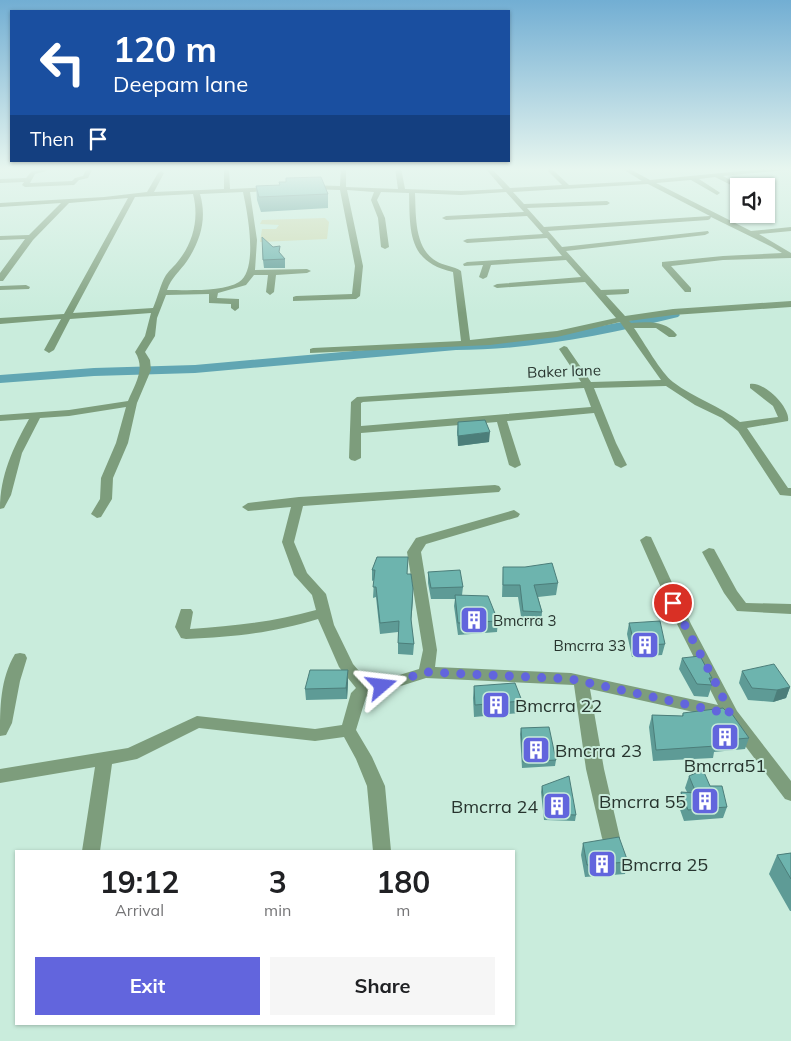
<!DOCTYPE html>
<style>
:root{--surface:#fff;--page:#f6f6f6;--text:#202124;--muted:#757577;--accent:#6265dd}
body{margin:0;font-family:Mulish,sans-serif;background:var(--page);color:var(--text);height:100vh;display:flex;flex-direction:column;font-size:19px;white-space:nowrap}
*{box-sizing:border-box;margin:0}
p{font-size:16px;color:var(--muted)}
.icon{flex:none;width:28px;height:28px;fill:none;stroke:currentColor;stroke-width:2;stroke-linecap:round;stroke-linejoin:round}
.map{position:relative;flex:1;overflow:hidden}
.drawer{position:absolute;left:15px;top:850px;width:500px;height:175px;display:flex;flex-direction:column;background:var(--surface);border-radius:0px;box-shadow:0 1px 4px #0004}
.drawer>*{flex:none}
.banner{position:absolute;left:10px;top:10px;width:500px;height:152px;border-radius:0px;box-shadow:0 1px 4px #0004;background:#1a4fa0;color:#fff;overflow:hidden}
.controls{position:absolute;left:730px;top:178px;display:grid;gap:10px}
.controls a{display:grid;place-items:center;width:45px;height:45px;border-radius:0px;background:var(--surface);box-shadow:0 1px 4px #0004;font-size:25px}
.pin{position:absolute;display:grid;place-items:center;width:42px;height:42px;color:#fff;margin:-21px;border:2px solid #fff;border-radius:50%;box-shadow:0 1px 5px #0007}
.me{position:absolute;width:55px;margin:-28px;rotate:73deg;stroke-linejoin:round;filter:drop-shadow(0 0 4px #0008)}
.turn{display:flex;align-items:center;gap:18px;height:105px;padding:0 20px;font-size:22px}
.turn .icon{width:65px;height:65px;stroke-width:2.5}
.turn b{display:block;font-size:35px;line-height:42px}
.then{display:flex;align-items:center;height:48px;padding:0 20px;background:#0003;gap:10px;font-size:19px}
.eta{display:flex;justify-content:space-evenly;align-items:center;height:85px;text-align:center}
.eta b{font-size:30px;font-weight:700;line-height:35px}
.action{display:flex;gap:10px;margin-top:auto;padding:10px 20px}
.action a{flex:1;height:58px;border-radius:0px;background:var(--accent);color:#fff;font-size:20px;font-weight:700;line-height:58px;text-align:center}
.action a+a{background:var(--page);color:var(--text)}
.map>svg:first-child{display:block}
.green{fill:#ccd9b0}
.lines{fill:none;stroke-linecap:round;stroke-linejoin:round}
.canal{fill:#61a6b3;fill-rule:evenodd}
.minor{fill:#7d9d7c;fill-rule:evenodd}
.wall{fill:#5e9b96}
.shaded-wall{fill:#4c7e7a}
.building{fill:#6db4ae;stroke:#4c7e7a}
.route{stroke:#6265dd;stroke-width:9;stroke-dasharray:0 16.2}
.labels{text-anchor:middle;dominant-baseline:central;stroke-width:4;stroke-linejoin:round;paint-order:stroke}
.street-label{font-size:15px;fill:#27342e;stroke:#c9ecdc}
.poi-label{font-size:15px;fill:#27342e;stroke:#c9ecdc;text-anchor:start}
.near-poi-label{font-size:18px;fill:#27342e;stroke:#c9ecdc;text-anchor:start}
</style>
<div class="map">
<svg width="791" height="1041" viewBox="0 0 791 1041">
<rect width="100%" height="100%" fill="#c9ecdc"/>
<path class="green" d="M325,218L329,222L327,239L260,242L262,229H276L279,225L260,224L262,220Z"/>
<g class="lines">
<path class="canal" d="M674,312L678,313L680,315L678,317C606,335 530,350 456,350L195,373L94,376L0,383V375L94,368L195,365L456,342H499L538,338Z"/>
<path class="minor" d="M43,168H49L46,171L35,174L30,183L72,181L75,178L83,176L87,168H93L88,178L79,180L74,185L25,187L22,185L24,182L0,183V179L26,178L31,172Z
M224,168L229,169L230,189L272,187L275,189L272,191L250,192L257,240L255,270L307,269L311,271L307,273L276,275L274,292L270,295L266,292L268,275H254L246,285L218,293L217,298L239,299V308L235,311L231,308V304L209,303V294L166,295L157,318L155,336L145,352L150,360L151,370L137,403L128,443L113,478L112,499L101,517L97,518L91,514L100,499L101,478L116,443L126,407L69,416L40,418L22,453L11,495L4,508L0,509C0,475 13,448 29,419L0,421V415L69,410L128,401C135,384 146,369 135,352L145,336L151,313L70,319L54,350L49,353L44,350L61,319L0,324V318L64,314L128,198L69,203L33,240L3,281H0V273L25,239L0,240V236L29,235L61,203L0,207V203L104,197L147,192L158,173L161,171L164,173L154,192L224,189ZM243,192C247,211 259,269 239,282C223,292 187,290 167,290C171,278 180,271 187,261C201,240 207,218 200,194ZM193,194C199,217 194,241 179,260C175,266 170,269 166,275C160,285 158,297 153,308L73,313L135,197Z
M341,168L346,169V187L398,189L395,168H401L405,189L461,191L503,189L485,168H491L510,188L562,185L545,168H551L569,185L642,181L621,168H628L650,180L772,168H789L786,170L723,176L741,186H739V189L715,177L699,179L719,192L720,193L717,195L691,180L656,183L751,231L791,227V231L759,234L791,253V258L723,260L671,266L691,288V292H685L662,266V262L723,256L782,253L772,247L711,217L710,219L708,220L548,231L562,247L708,231L709,233L705,235L566,251L601,290L629,289V293L626,294L606,295L625,316L673,309L791,301V307L673,315L629,321L631,323C648,322 665,320 677,335L675,337H669L656,328H634C644,342 661,373 673,382C694,398 720,406 740,422L778,417L773,406L750,388V384C764,381 791,408 788,421L747,428L788,488H791V496L780,495L738,431L722,418L695,405L666,386L594,388L616,443L627,465L621,468L615,465L594,413L507,421L521,465L515,468L509,465L497,422L361,433V458L355,461L351,460L349,458L351,402L357,397L581,382L559,349L564,346L567,347L591,382L661,380L620,322L557,337L490,345L310,353V349L313,348L461,341L453,272C408,262 410,232 409,193L381,192L377,200L385,218L389,247L385,249L381,247L378,218L371,200L374,192L347,190L363,266L360,296L356,299L293,301V297L296,296L352,294L355,266L340,190L309,189L306,187L309,185L340,186ZM648,184L710,216L544,227L527,208L607,205L610,203L607,201L524,204L513,192ZM506,192L524,212L446,216L442,218L446,220L527,216L543,234L467,239L463,241L467,243L547,238L562,256L467,262L463,264L464,266L483,265L479,277L483,279L487,277L491,265L566,260L581,277L497,284L493,286L497,288L585,282L616,318L557,331L470,340L461,271C454,266 444,266 436,261C414,248 416,215 415,193L461,195ZM584,388L591,407L361,426V403L363,402Z
M26,285L30,287L29,289L0,290V286Z
M495,485L499,486L501,489L499,492L303,506L294,542L307,573L326,594L334,625L353,664L370,684L419,669L423,650L407,552L416,538L514,510L520,514L518,517L426,544L421,552L437,650L435,667L571,673L718,705L677,624L640,540L646,536L651,537L691,624L737,711L791,781V801L785,799L725,719L590,689L604,769L620,838L617,844L611,846L605,844L602,838L586,769L574,685L426,678L366,697L356,730L372,757L385,786L391,851H373L367,786L356,759L344,737L315,741L199,728L137,759L112,764L100,851H82L95,767L0,783V769L128,748L197,716L315,729L342,725L351,693L356,688L339,667L318,619C272,633 234,637 186,639L181,638L175,627L181,609H191L193,612L190,629C234,626 274,622 316,610L312,595L294,575L282,542L291,507L248,511L242,507L248,503L299,497Z
M709,548L714,549L737,591L746,603L791,604V614L737,611L724,593L702,552Z
M20,653L25,654L27,658L20,681L12,723L6,735L0,736C0,708 0,679 15,654Z"/>
</g>
<path class="wall" d="M256,186L328,194V208L261,212L257,200Z
M280,254L285,259V268H264L263,260Z
M458,422L489,442L458,446L457,432Z
M377,557L407,574L413,600L411,623L414,644L413,655L398,654V632L380,634L376,597L373,598L374,580L372,581V570Z
M503,567L558,583L556,595L538,597L542,612L541,624L522,623L518,597H502Z
M428,572L463,587L462,595L498,621L497,632L458,635L454,606L455,599H431L428,583Z
M629,623L665,644L662,655L632,657L627,634Z
M682,658L712,678L710,682L712,685L708,697L694,696L679,669Z
M742,671L790,687L786,698L773,702L748,700L739,683Z
M348,682L347,699L306,700L305,689Z
M474,686L522,701L520,713L474,717L473,698Z
M683,713L749,738L745,749L714,752L713,758L653,761L649,727L652,715L682,716Z
M521,728L556,760L555,766L522,768L520,734Z
M689,776L710,786L727,807L723,818L684,821L678,804L681,792H687L685,788Z
M542,786L576,815L575,821L544,820L541,792Z
M583,843L628,862L625,874L585,877L581,855Z
M791,853V911H790L769,874L777,855Z"/>
<path class="shaded-wall" d="M490,432L489,442L458,446V436Z
M348,670V682L347,699L346,688Z
M790,687L786,698L773,702L777,690Z"/>
<path class="building" d="M321,177L328,194L259,197L256,186L280,185L279,182H286V178Z
M262,237L273,247L280,246L279,252L285,259L263,260Z
M485,420L490,432L458,436V422Z
M377,557H408L407,574H411L413,589L411,619L414,644L398,643L399,621L380,623L376,587H373L375,570H372Z
M552,563L558,583L534,585L542,612L523,611L520,585H503V567H525Z
M460,570L463,587L431,588L428,572Z
M455,595L488,596L498,621L458,623Z
M660,621L665,644L635,646L629,623Z
M700,656L712,678H709L712,685L697,684L682,658Z
M774,664L790,687L777,690L752,688L742,671Z
M310,670H348L346,688L305,689Z
M515,683L522,701L475,705L474,686Z
M723,708L729,714H732L749,738L714,741L716,746L656,750L652,715L683,716V713Z
M549,727L556,760L523,762L521,728Z
M703,770L710,786H722L727,807L688,810L681,792L696,793L689,776Z
M569,776L576,815L545,814L542,786Z
M619,837L628,862L587,865L583,843Z
M791,853V879L777,855Z"/>
<linearGradient id="sky" x2="0" y2="1"><stop stop-color="#72aed3"/><stop offset="0.54" stop-color="#e7f6ef"/><stop offset="1" stop-color="#e7f6ef" stop-opacity="0"/></linearGradient>
<rect width="791" height="313" fill="url(#sky)"/>
<g class="lines">
<path class="route" d="M382,686L426,672L571,679L730,714L720,691L673,603"/>
</g>
<defs>
<symbol id="building-square" viewBox="-11 -11 22 22"><rect x="-9" y="-9" width="18" height="18" rx="4" fill="#6265dd" stroke="#c9ecdc"/><path d="M-4-6H4V6H1V3H-1V6H-4ZM-2.5-4.3h1.7v1.8h-1.7ZM.8-4.3h1.7v1.8H.8ZM-2.5-1h1.7V.8h-1.7ZM.8-1h1.7V.8H.8Z" fill="#fff"/></symbol>
</defs>
<g fill-rule="evenodd">
<use href="#building-square" x="458" y="604" width="32" height="32"/>
<use href="#building-square" x="629" y="629" width="32" height="32"/>
<use href="#building-square" x="480" y="689" width="32" height="32"/>
<use href="#building-square" x="709" y="721" width="32" height="32"/>
<use href="#building-square" x="520" y="734" width="32" height="32"/>
<use href="#building-square" x="689" y="785" width="32" height="32"/>
<use href="#building-square" x="541" y="790" width="32" height="32"/>
<use href="#building-square" x="586" y="848" width="32" height="32"/>
</g>
<g class="labels">
<g class="street-label">
<text transform="translate(564 371) rotate(-2)">Baker lane</text>
</g>
<g class="poi-label">
<text x="493" y="620">Bmcrra 3</text>
<text x="626" y="645" text-anchor="end">Bmcrra 33</text>
</g>
<g class="near-poi-label">
<text x="515" y="705">Bmcrra 22</text>
<text x="555" y="750">Bmcrra 23</text>
<text x="725" y="765" text-anchor="middle">Bmcrra51</text>
<text x="686" y="801" text-anchor="end">Bmcrra 55</text>
<text x="538" y="806" text-anchor="end">Bmcrra 24</text>
<text x="621" y="864">Bmcrra 25</text>
</g>
</g>
</svg>
<div class="controls">
<a><svg class="icon" aria-label="sound" viewBox="0 0 24 24"><path d="M4 9h4l5-4v14l-5-4H4zM17 9q2 3 0 6"/></svg></a>
</div>
<div class="pin" style="left:673px;top:603px;background:#d93025"><svg class="icon" aria-label="arrive" viewBox="0 0 24 24"><path d="M6 21V4h12l-3 4 3 4H6"/></svg></div>
<svg class="me" style="left:382px;top:686px" viewBox="-20 -20 40 40"><path d="M0-17L14 15 0 8-14 15z" fill="#6265dd" stroke="#fff" stroke-width="4"/></svg>
<div class="banner">
<div class="turn"><svg class="icon" aria-label="left" viewBox="0 0 24 24"><path d="M17 20v-9H6M10 6l-5 5 5 5"/></svg><div><b>120 m</b>Deepam lane</div></div>
<div class="then">Then<svg class="icon" aria-label="arrive" viewBox="0 0 24 24"><path d="M6 21V4h12l-3 4 3 4H6"/></svg></div>
</div>
<section class="drawer">
<div class="eta">
<div><b>19:12</b><p>Arrival</p></div>
<div><b>3</b><p>min</p></div>
<div><b>180</b><p>m</p></div>
</div>
<div class="action"><a>Exit</a><a>Share</a></div>
</section>
</div>
